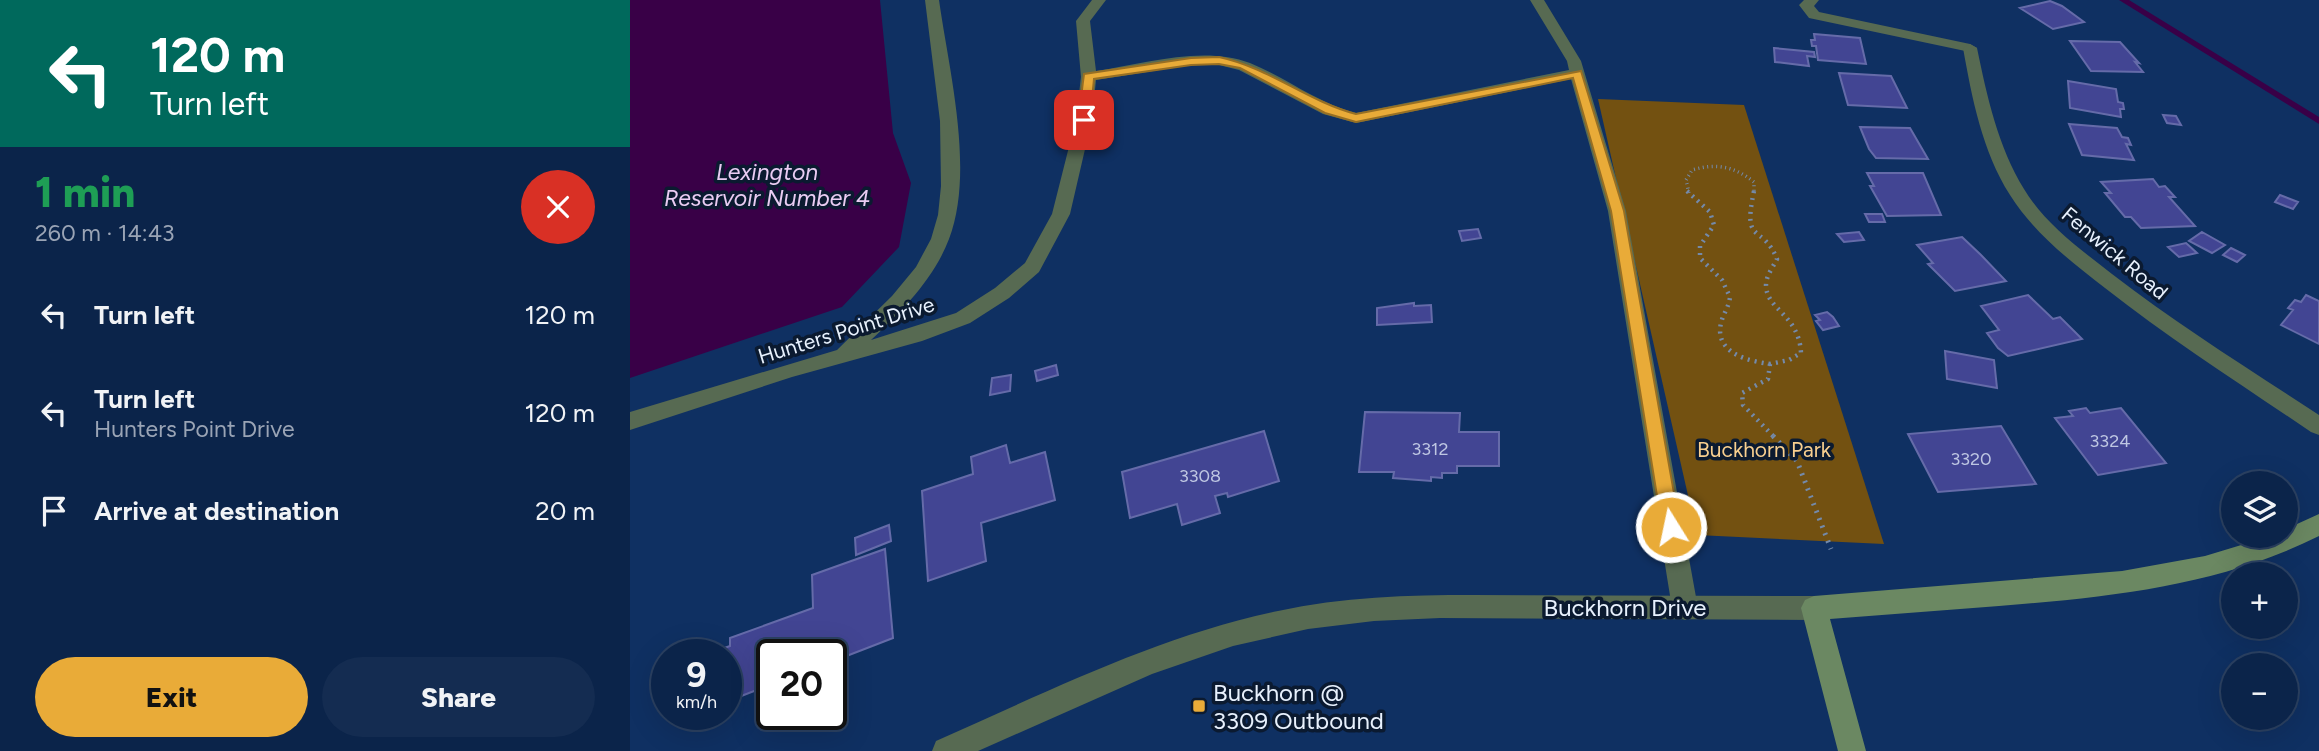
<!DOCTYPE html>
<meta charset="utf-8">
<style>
:root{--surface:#0b244a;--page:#142c51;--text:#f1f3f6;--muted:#9aa4b5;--line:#2b4162;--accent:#e9ab38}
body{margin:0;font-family:Figtree,sans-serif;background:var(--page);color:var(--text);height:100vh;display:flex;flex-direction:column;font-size:26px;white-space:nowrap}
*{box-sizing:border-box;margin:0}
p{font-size:23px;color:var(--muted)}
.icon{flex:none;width:38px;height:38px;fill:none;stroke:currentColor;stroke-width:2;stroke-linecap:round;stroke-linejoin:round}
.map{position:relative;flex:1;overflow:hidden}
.drawer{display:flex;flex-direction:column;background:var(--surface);width:630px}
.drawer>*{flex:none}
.hud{background:#00695c;color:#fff;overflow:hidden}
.buttons{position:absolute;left:1591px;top:471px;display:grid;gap:14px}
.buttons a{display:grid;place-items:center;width:77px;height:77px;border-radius:50%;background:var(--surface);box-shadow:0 7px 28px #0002,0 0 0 2px var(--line);font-size:35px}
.speed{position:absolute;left:21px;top:639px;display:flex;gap:14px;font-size:35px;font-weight:700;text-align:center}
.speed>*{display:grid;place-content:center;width:91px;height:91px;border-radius:50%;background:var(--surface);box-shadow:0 7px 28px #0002,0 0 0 2px var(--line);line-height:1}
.speed small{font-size:18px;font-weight:400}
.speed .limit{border:4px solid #111;border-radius:10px;background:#fff;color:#111}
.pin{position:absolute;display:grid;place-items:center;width:60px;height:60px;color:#fff;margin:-30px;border-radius:14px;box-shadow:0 4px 10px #0006}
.me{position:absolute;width:77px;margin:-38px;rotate:350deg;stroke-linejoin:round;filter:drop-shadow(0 0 5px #0008)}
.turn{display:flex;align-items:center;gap:24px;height:147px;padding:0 35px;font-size:32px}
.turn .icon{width:91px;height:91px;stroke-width:2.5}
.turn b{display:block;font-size:49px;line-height:60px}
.round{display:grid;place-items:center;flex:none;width:74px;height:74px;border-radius:37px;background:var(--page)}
.headline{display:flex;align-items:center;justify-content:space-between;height:119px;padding:0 35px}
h1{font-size:42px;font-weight:800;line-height:52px;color:#1e9e55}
.cta{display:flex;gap:14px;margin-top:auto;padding:14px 35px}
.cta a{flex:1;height:80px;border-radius:42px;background:var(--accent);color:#111;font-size:28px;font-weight:800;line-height:80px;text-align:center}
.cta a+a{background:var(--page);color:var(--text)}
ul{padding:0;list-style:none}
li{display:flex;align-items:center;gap:21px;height:98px;padding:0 35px}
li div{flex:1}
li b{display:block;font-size:26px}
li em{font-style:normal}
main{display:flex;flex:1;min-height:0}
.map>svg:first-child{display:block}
.green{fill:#735111}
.water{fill:#390047}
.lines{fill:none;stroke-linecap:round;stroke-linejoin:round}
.stream{fill:#390047;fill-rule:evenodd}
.building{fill:#424593;stroke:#656ba9;stroke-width:2}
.path-far2{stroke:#748aaa;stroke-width:3.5;stroke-dasharray:1 3.5;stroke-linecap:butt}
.path-far1{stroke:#748aaa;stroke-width:4.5;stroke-dasharray:2 5;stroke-linecap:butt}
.path{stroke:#748aaa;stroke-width:5;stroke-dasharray:2 6;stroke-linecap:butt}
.lane{fill:#576a52;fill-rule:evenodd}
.street{fill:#576a52;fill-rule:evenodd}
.secondary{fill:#6b8862;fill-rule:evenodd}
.route{fill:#e9ab38;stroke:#976f24;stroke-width:2}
.poi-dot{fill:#e9ab38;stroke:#0b1a30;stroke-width:2.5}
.labels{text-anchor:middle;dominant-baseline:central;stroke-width:7;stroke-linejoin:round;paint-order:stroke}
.number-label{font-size:18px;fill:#bec6e2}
.street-label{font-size:21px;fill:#e8f1fd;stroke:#0b1a30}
.park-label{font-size:21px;fill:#f8cf8f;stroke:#0b1a30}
.water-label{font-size:23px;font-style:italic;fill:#eaccf3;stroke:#0b1a30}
.near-street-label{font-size:24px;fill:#e8f1fd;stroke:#0b1a30}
.near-poi-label{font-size:24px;fill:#e8f1fd;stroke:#0b1a30;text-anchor:start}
</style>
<main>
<section class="drawer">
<div class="hud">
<div class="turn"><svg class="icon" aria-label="left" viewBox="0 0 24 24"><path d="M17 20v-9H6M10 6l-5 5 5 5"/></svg><div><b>120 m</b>Turn left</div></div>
</div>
<div class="headline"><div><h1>1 min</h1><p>260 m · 14:43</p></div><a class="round" style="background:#d93025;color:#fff"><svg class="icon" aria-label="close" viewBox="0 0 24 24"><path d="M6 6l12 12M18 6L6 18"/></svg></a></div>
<ul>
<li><svg class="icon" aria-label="left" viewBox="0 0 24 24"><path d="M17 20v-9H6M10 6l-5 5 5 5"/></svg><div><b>Turn left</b></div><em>120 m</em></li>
<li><svg class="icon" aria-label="left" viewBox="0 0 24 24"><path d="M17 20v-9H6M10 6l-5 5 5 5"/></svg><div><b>Turn left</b><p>Hunters Point Drive</p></div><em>120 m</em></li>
<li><svg class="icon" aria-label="arrive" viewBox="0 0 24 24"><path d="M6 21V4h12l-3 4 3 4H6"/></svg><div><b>Arrive at destination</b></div><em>20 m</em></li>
</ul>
<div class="cta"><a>Exit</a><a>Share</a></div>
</section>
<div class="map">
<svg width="1689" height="751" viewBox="0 0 1689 751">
<rect width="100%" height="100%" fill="#0f3062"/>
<path class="green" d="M968,99L1114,105L1254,544L1067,535Z"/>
<path class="water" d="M0,0H250L263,133L281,183L269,247L212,307L0,378Z"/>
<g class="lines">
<path class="stream" d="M1489,0H1499L1689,117V124Z"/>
</g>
<path class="building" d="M1420,1L1432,6L1454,22L1423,29L1390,8Z
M1184,34L1230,38L1236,64L1188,60L1186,46H1182L1181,40H1185Z
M1440,41L1490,42L1509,63L1505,62L1513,72L1461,71Z
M1144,48L1184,52L1185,57L1177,56L1179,66L1145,62Z
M1209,73L1261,76L1277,108L1218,105Z
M1438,81L1486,89L1488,102L1493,103L1494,109H1490L1491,117L1440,108Z
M1533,115L1546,116L1551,125L1537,123Z
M1439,124L1487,128L1492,137L1498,138L1501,145L1496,144L1504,160L1452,155Z
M1230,127L1280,128L1298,159L1246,158L1239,149Z
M1237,173H1293L1311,215L1257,216L1240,186H1244Z
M1523,179L1529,187L1535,186L1545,197H1539L1565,226L1511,228L1501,217H1495L1475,193H1481L1471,182Z
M1650,195L1668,202L1663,209L1645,202Z
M1235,214H1252L1255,222H1239Z
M848,229L851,238L832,241L829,231Z
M1229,232L1234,240L1214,242L1207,234Z
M1572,232L1595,245L1582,253L1559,241Z
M1332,237L1351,255L1376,281L1325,291L1298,264L1303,263L1287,245Z
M1556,243L1567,253L1549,257L1538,247Z
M1601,248L1615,255L1607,262L1593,255Z
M1398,295L1423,319L1430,317L1452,339L1378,356L1368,348L1357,333L1369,330L1351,306Z
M1676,295L1689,301V344L1651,325L1663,310L1658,308L1665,300L1671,302Z
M784,303V306L801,305L802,322L747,325V308Z
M1197,312L1203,317L1209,326L1193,330L1186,321L1190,320L1185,315Z
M1315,351L1364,360L1367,388L1317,379Z
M426,365L428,375L407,381L405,371Z
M381,375L380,391L360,395L362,378Z
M1456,408L1460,413L1491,408L1536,463L1468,475L1425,418L1443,416L1439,411Z
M735,412L830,413L829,432H869V466H827V473H812V478L801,477V481L763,478L764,472H729Z
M1371,426L1406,484L1308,492L1278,434Z
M634,431L649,481L598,497L597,493L585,496L590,513L552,525L547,504L500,518L492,472Z
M376,445L380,463L415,452L425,500L351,523L356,561L298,581L292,491L343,474L341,457Z
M259,525L261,541L226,555L225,538Z
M255,549L263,638L201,662V654H142V684L96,702V654H78L100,646V638L183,608L182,575Z"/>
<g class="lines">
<path class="path-far2" d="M1059,193L1056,180L1062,170C1086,163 1104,166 1124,182V193"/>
<path class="path-far1" d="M1057,191L1080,212L1084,225L1070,246V258L1092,280L1100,297C1099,307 1093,314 1091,323C1084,353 1118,361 1140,364
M1124,191C1112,247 1132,222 1147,259C1143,267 1136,276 1136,285C1136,310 1169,314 1171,353L1159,360L1140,364
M1140,364L1138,379L1112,393L1113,405L1145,438"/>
<path class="path" d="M1143,436L1167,461L1201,549"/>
<path class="lane" d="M295,0H309C319,71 345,171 319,239C304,279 271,312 241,340L326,313L365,288L395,263L422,214L446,119L451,77L446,21L462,0H476L460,21L466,71C513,64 573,45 620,63C657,78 687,103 726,113L939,70L937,61L900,0H914L951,61L996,211L1068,608L1064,616L1055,620L1046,616L1042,608L978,211L941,79L726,123L693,114L609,70L589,65H561L466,80L462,119L440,214L409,272L379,298L340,323L292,341L162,377L0,430V412L207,350L262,296L286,267L301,239L308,215L311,186L310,121Z
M1174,0H1189L1184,6L1189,12L1340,44L1347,48L1340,52L1179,18L1169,5Z"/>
<path class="street" d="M1340,44L1347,48C1357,96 1368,147 1394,189C1415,224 1450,249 1482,274C1548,325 1619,369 1689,415V435L1681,432C1612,385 1541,340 1475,288C1440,261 1404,233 1380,195C1352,151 1342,98 1333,48Z
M843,595L1184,596L1193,600L1197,608L1193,616L1184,620L810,618L744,621L678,629L603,646L522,674L348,751H302L306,741C417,692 528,636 648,611C712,597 778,595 843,595Z"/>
<path class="secondary" d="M1689,514V536C1589,586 1480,597 1369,606C1313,610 1256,615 1200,619L1236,751H1208L1171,608L1175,600L1184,596L1492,571L1575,556L1641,536H1656V529Z"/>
</g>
<path class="route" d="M589,57C640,68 677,101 726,114L951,71L994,211L1050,527L1048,533L1041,535L1035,533L1032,527L981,211L943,78L726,122L695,113L610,68L589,64L561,65L464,79L460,120L454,123L448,120L454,74L561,58Z"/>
<rect class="poi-dot" x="562" y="699" width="14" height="14" rx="3.5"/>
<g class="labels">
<g class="number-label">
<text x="1480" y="441">3324</text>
<text x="800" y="449">3312</text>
<text x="1341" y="459">3320</text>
<text x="570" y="476">3308</text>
</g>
<g class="street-label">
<text transform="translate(1485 253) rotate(40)">Fenwick Road</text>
<text transform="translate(216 330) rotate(-17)">Hunters Point Drive</text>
</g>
<g class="park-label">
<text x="1134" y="449">Buckhorn Park</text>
</g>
<g class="water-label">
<text x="137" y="172">Lexington<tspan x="137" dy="26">Reservoir Number 4</tspan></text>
</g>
<g class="near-street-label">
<text x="995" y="607">Buckhorn Drive</text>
</g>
<g class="near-poi-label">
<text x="583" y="692">Buckhorn @<tspan x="583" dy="28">3309 Outbound</tspan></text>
</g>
</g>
</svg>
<div class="buttons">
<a><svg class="icon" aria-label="layers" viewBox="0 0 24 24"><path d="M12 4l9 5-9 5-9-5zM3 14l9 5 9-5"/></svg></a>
<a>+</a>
<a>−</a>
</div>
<div class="speed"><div>9<small>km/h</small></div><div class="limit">20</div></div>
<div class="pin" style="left:454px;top:120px;background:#d93025"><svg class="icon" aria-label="arrive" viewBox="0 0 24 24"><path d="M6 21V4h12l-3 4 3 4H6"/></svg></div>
<svg class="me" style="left:1041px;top:527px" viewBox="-20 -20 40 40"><circle r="17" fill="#e9ab38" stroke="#fff" stroke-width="3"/><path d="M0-11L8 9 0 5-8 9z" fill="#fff"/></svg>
</div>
</main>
